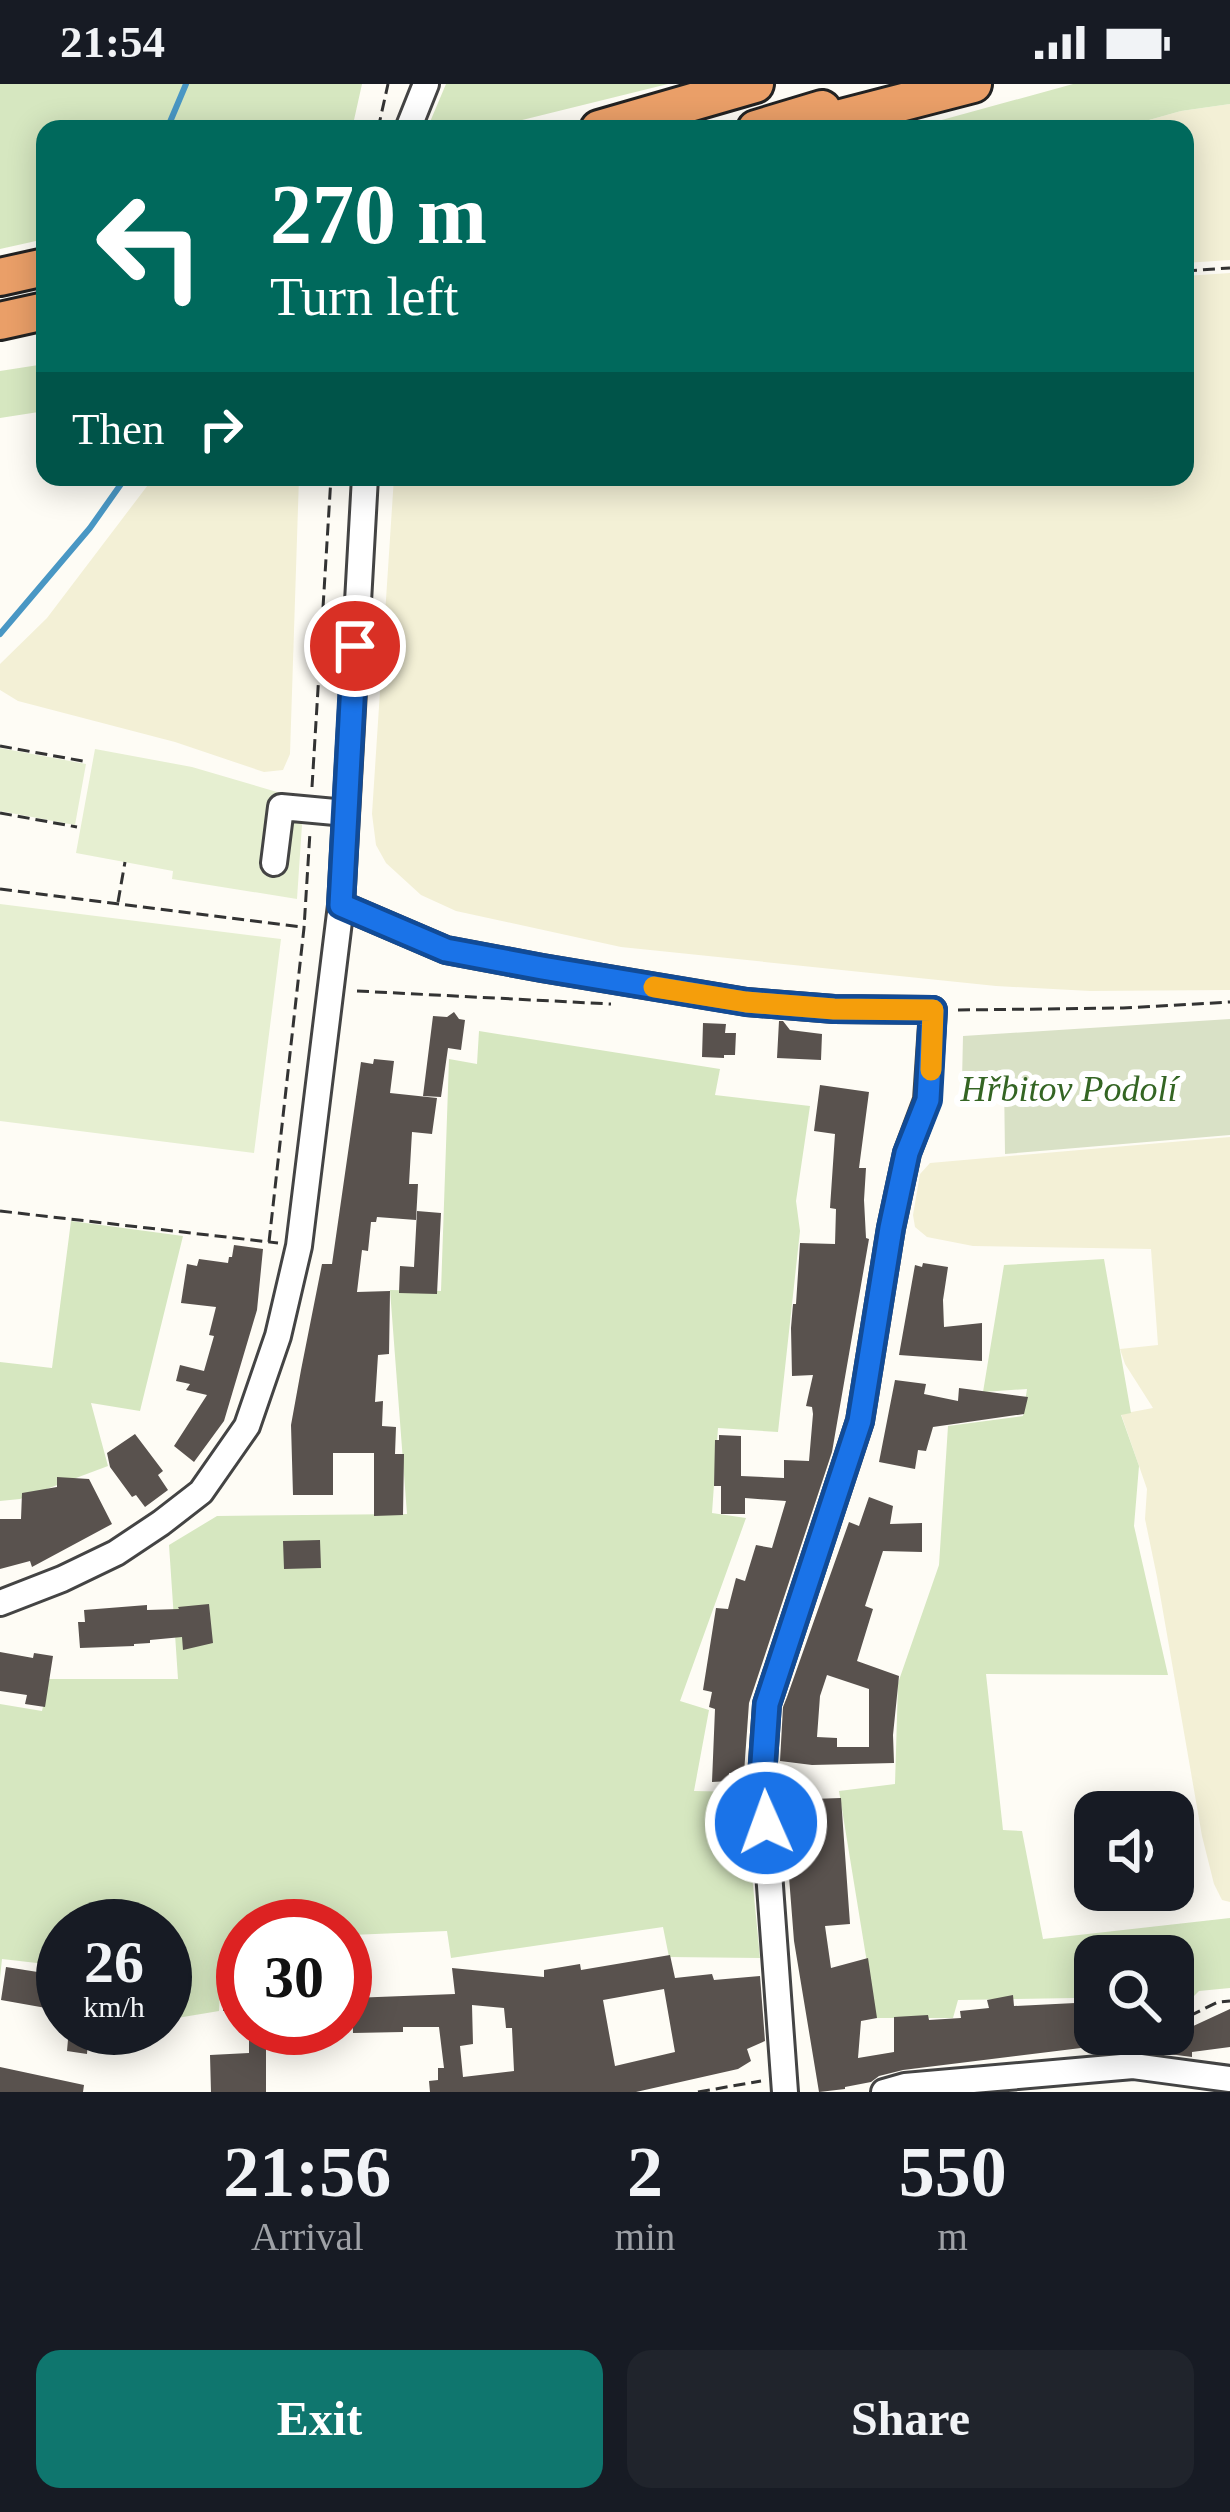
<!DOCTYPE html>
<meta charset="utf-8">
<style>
:root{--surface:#171b24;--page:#20242c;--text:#f1f3f6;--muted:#9ea1a6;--accent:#0f766e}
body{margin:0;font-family:Georgia,serif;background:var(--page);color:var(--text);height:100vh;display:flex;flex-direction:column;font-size:45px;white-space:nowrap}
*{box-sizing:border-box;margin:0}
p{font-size:39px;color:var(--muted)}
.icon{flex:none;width:66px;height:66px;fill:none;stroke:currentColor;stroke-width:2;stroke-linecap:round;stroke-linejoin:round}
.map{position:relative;height:2008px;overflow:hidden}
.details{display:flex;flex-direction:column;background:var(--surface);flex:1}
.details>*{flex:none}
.banner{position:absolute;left:36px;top:36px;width:1158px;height:366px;border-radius:24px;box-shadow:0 6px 30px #0003;background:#00695c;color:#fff;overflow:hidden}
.fabs{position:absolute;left:1074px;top:1707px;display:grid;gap:24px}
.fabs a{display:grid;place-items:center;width:120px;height:120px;border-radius:24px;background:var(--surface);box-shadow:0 6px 30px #0003;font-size:60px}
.speed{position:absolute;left:36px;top:1815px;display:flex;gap:24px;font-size:60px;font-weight:700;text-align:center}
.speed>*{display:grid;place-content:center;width:156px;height:156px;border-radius:50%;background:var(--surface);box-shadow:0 6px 30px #0003;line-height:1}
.speed small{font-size:30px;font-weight:400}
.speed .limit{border:18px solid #d22;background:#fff;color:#111}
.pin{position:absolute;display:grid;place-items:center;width:102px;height:102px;color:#fff;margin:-51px;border:6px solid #fff;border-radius:50%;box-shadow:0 3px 12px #0007}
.me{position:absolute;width:132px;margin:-66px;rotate:358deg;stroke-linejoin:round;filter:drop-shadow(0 0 9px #0008)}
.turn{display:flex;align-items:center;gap:42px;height:252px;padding:0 36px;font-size:54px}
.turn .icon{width:156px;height:156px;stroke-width:2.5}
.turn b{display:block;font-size:84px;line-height:102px}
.then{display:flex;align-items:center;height:114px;padding:0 36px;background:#0003;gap:24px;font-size:45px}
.eta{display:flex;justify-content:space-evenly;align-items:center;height:204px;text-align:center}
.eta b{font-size:72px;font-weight:600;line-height:84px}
.cta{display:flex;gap:24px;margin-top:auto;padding:24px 36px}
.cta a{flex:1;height:138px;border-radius:24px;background:var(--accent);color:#fff;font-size:48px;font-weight:600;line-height:138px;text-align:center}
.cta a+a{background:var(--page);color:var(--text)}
.status{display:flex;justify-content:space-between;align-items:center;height:84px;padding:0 60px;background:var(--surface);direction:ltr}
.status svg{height:33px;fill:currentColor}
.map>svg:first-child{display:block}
.farmland{fill:#f3f0d6}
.green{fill:#d6e7c0}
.cemetery{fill:#d9e1c6}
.pitch{fill:#e6efd1}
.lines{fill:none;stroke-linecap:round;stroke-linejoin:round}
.stream{stroke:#4997c4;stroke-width:6}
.building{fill:#59524e;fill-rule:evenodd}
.minor-casing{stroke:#444;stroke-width:30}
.highway-casing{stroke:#222;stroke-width:42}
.path{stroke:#333;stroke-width:3;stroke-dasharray:12 6;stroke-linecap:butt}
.minor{stroke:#fff;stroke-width:24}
.highway{stroke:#ea9f68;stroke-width:36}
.route-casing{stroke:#114b97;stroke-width:30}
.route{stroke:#1a73e8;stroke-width:21}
.slow{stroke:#f59e0b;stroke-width:21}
.labels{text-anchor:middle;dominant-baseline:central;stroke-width:12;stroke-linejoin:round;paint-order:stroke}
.park-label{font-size:36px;font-style:italic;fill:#346524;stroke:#fff}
</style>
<div class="status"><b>21:54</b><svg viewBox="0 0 49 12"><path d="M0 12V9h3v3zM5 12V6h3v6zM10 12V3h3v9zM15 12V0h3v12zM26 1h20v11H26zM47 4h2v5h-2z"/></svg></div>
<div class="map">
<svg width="1230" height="2008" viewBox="0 0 1230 2008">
<rect width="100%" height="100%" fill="#fefcf5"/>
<path class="farmland" d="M1230,20V176L1185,179V45H1117L1181,27Z
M1230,189V906L1090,907L996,902L621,863L456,827L421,811L386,779L376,761L372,730L394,393H1185V192Z
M154,393H299L290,670L283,686L264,688L175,658L18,617L0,606V580L47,534Z
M1230,1053V1818L1222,1816L1214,1800L1202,1752L1157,1493L1145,1435L1147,1405L1121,1330L1153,1324L1125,1280L1120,1265L1158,1261L1151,1165L973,1162L927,1153L915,1143L913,1131L920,1090L930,1079Z"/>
<path class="green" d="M0,0H362L352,45H45V155L0,165Z
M446,0H668L486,45H427Z
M1073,0H1230V20L1181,27L1117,45H909Z
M45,280V327L0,334V287Z
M479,947L720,985L715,1011L810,1022L796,1117L800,1147L778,1348L718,1344L712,1429L746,1434L680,1617L709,1626L694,1707L744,1708L760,1874L669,1873L663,1843L451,1874L447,1847L351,1851L348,1890H345V1842H243V1889L221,1890L219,1927L165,1936V1842H63V1882L2,1875L0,1894V1620L42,1627L49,1595H178L169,1461L217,1432L407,1430L390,1206L441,1207L449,975L477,980Z
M71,1137L183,1152L140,1327L91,1319L108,1382L20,1415L0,1417V1278L52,1284Z
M1104,1175L1131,1329L1121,1331L1139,1382L1134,1442L1168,1591L986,1590L1003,1746L1022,1747L1043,1855L1230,1834V1904L1199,1907L1176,1930L1173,1922V1872H1095V1906L1075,1914L958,1916L953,1934H876L839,1707L895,1700L898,1599L939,1481L948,1342L1023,1332L1027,1305L983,1308L1004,1181Z"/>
<path class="cemetery" d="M1230,935V1051L1005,1070L1004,996L962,997L963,952Z"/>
<path class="pitch" d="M0,664L86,680L75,741L0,727Z
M95,665L192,683L277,708L304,711L297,815L172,795L173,787L76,769Z
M0,820L281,855L254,1069L0,1037Z"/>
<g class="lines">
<path class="stream" d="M167,45L186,0
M0,550L90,444L126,393"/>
</g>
<path class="building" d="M454,928L459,935L465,936L461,966L448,964L441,1013L423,1012L433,932L447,933Z
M779,937H783L790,946L822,950L821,976L777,974Z
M703,939L726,940L725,949H736L735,971H724V974L702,973Z
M374,975L394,977L390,1009L437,1014L432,1050L412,1048L409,1100H418L416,1136L377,1133L376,1138H371L368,1167L362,1166L357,1208L390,1207L389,1270L378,1271L375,1318L383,1317L382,1342L396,1343L395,1370H404L403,1431L374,1432V1369H333V1411H293L291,1341L301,1286L322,1180H332L361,978L373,980Z
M820,1001L869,1008L859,1084H866L864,1116L866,1154L869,1155L832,1368L749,1619L744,1689H729V1697L712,1698L715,1625L709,1623L712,1608L703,1606L716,1524L728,1525L736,1494L745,1497L756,1461L772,1464L786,1417L745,1414V1430H721V1402H714L715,1356H719V1351L741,1352V1392L784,1394V1376L809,1377L813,1330L812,1323L806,1322L813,1291L792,1292L791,1244L793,1220H796L800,1159L835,1160L836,1125L830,1124L835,1050L814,1047Z
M417,1127L441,1129L437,1210L399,1209L400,1182L414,1183Z
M234,1161L263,1165L257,1226L224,1337L194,1378L174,1362L207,1311L186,1306L190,1300L176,1297L180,1281L204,1287L214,1252L209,1251L216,1223L181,1219L187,1180L197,1182L199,1175L228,1179L229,1173H232Z
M923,1179L948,1183L943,1216L944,1243L982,1239V1277L899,1271L915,1181L922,1183Z
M895,1296L926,1300L924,1310L958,1317L959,1304L1028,1313L1024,1330L933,1343L926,1367L918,1366L915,1385L879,1378Z
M135,1350L163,1387L158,1391L168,1406L145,1423L136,1411L132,1413L110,1383L107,1369Z
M57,1393L89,1395L112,1440L32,1483L30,1477L0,1485V1435H21L22,1409L57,1403Z
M869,1413L893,1422L890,1440L922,1439V1468L883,1467L865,1522L873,1525L857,1577L899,1592L893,1651L894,1679L812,1681L780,1677L783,1623L787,1613L849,1438L859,1442ZM827,1591L869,1605V1663H837V1654L817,1653L820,1612Z
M320,1456L321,1484L284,1485L283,1457Z
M209,1520L213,1559L183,1566L182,1553L150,1556V1559L134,1560V1562L80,1564L78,1538H85L84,1526L147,1521V1526L179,1525L178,1523Z
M0,1568L33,1574L34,1569L53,1572L45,1623L25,1620L27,1611L0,1607Z
M841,1714L850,1840L825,1842L831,1884L868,1874L877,1934L861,1937L858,1974L894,1968V1933L928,1931L929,1936L961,1934L960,1927L989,1924L987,1916L1013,1911L1014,1922L1095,1918V1951L1079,1953L1081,1964L903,1986L879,1992L871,1998L845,2003V2005L819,2008L794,1857L783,1716Z
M670,1871L675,1894L712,1890L714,1896L760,1892L765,1957L747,1965L751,1977L738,1985L636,2008H430L429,1997L438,1996V1984H444L439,1943H403V1948L353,1949L352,1914L455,1910L452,1884L544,1893V1886L580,1880L581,1886ZM664,1905L675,1968L615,1982L603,1916ZM472,1921L504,1924L506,1944H512L514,1987L463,1993L460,1962L473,1960Z
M6,1883L63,1892V1927L1,1916Z
M225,1891H243V1926L223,1927Z
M1230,1925V1963L1192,1968V1973L1161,1969L1158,1950H1176Z
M69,1944H89L87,1970L67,1967Z
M249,1944H266V2008H211L210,1971L249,1969Z
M0,1983L84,2001L83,2008H0Z"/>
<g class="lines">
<defs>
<path id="minor" d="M408,45L426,0
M274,779L281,723L346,729
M341,821L446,866L542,884L747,918L834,925L933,926L927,1016L907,1069L891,1144L860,1337L767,1620L762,1692L785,2008
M0,1519L62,1495L116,1469L161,1439L201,1408L247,1342L278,1252L299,1162L341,821L365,393
M884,2008L905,2002L1133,1982L1230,1995"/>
<path id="highway" d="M599,45L755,0
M756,45L822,25
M799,45L973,0
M0,193L45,183
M0,237L45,227"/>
</defs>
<use href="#minor" class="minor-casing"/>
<use href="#highway" class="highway-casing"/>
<path class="path" d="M378,45L388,0
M1185,187L1230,184
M0,662L88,678
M312,703L331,393
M0,729L77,743
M0,805L302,843
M118,818L125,778
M357,907L611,920
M958,926L1123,924L1230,918
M0,1127L278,1159
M269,1158L304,844L310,748
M1173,1940L1218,1918L1230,1917
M1148,1961L1157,1950
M698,2008L761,1997"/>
<use href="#minor" class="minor"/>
<use href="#highway" class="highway"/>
</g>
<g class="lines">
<defs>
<path id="route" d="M355,562L341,821L446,866L542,884L746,918L834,925L933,926L928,1016L907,1069L891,1144L860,1337L767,1620L762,1693L766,1739"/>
</defs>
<use href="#route" class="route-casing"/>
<use href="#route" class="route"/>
<path class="slow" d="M654,903L746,918L834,925L933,926L931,986"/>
</g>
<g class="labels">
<g class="park-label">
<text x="1069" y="1005">Hřbitov Podolí</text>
</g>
</g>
</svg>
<div class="fabs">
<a><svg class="icon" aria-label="sound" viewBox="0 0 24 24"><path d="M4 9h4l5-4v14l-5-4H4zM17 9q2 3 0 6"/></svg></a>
<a><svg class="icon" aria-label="search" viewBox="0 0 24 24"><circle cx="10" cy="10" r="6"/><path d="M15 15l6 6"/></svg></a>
</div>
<div class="speed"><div>26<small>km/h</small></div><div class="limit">30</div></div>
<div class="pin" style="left:355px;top:562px;background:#d93025"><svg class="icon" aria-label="arrive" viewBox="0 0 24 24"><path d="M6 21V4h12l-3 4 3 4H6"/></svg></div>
<svg class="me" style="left:766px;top:1739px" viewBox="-20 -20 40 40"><circle r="17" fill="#1a73e8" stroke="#fff" stroke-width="3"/><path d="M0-11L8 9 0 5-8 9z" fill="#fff"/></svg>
<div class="banner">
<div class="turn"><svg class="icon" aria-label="left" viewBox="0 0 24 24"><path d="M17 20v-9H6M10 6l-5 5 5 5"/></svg><div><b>270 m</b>Turn left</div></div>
<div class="then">Then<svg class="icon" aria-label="right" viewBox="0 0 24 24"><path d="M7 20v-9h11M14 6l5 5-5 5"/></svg></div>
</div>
</div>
<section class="details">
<div class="eta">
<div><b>21:56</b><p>Arrival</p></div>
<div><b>2</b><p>min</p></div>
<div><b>550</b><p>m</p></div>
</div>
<div class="cta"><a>Exit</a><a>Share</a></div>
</section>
